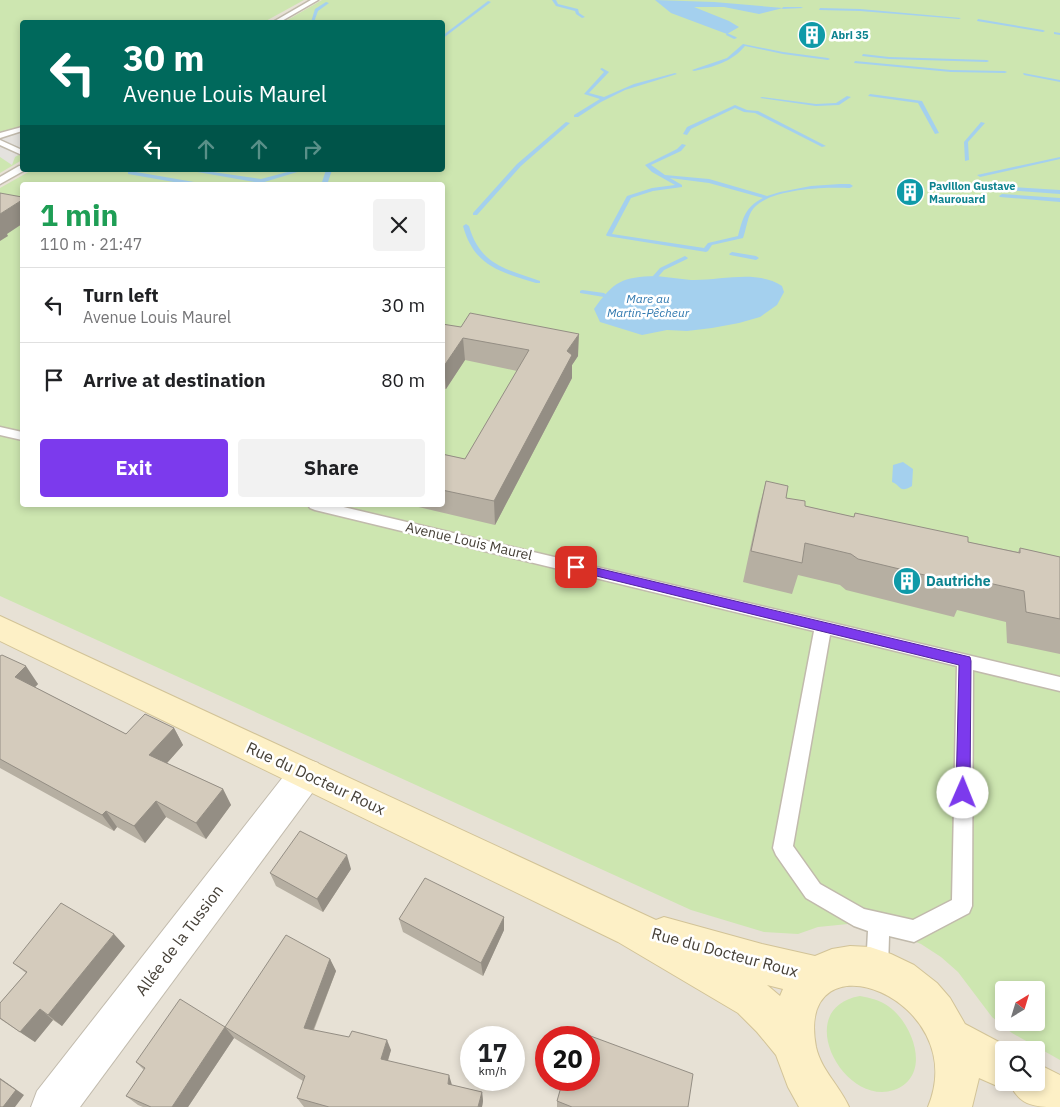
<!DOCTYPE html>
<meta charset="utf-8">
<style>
:root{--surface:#fff;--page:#f2f2f2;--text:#202124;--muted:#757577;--line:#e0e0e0;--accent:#7c3aed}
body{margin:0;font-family:"IBM Plex Sans",sans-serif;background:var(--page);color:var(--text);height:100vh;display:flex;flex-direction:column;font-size:19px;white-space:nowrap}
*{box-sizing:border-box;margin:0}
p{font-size:16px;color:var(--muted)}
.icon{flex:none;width:28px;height:28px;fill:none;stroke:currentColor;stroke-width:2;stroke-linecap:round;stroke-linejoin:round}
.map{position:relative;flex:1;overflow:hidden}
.sheet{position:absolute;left:20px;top:182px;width:425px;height:325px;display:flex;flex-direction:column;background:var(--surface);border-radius:5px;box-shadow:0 2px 8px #0003}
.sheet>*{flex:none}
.top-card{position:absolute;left:20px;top:20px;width:425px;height:152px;border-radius:5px;box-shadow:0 2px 8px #0003;background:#00695c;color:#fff;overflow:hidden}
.needle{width:32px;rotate:38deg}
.fabs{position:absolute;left:995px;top:981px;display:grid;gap:10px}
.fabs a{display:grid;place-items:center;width:50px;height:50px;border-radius:5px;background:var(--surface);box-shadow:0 2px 8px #0003;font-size:25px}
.speed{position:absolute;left:460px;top:1026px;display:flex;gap:10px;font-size:25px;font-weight:700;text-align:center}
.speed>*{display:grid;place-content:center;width:65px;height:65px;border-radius:50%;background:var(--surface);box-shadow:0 2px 8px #0003;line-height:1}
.speed small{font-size:12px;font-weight:400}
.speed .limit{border:8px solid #d22;background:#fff;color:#111}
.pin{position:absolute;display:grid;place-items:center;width:42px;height:42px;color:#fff;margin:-21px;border-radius:10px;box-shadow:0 2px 8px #0006}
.me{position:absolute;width:55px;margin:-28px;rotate:1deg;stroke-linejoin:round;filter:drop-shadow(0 0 4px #0008)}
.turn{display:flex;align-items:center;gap:18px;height:105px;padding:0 20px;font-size:22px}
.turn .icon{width:65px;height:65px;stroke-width:2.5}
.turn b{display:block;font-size:35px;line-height:42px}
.lanes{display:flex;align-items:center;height:48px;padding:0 20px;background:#0003;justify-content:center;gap:25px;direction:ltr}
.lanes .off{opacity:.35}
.round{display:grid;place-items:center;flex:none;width:52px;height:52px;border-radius:5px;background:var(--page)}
.headline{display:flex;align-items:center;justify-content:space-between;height:85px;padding:0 20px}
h1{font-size:30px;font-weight:700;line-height:38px;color:#1e9e55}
.cta{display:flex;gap:10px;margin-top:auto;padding:10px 20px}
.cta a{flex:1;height:58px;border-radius:5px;background:var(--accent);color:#fff;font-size:20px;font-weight:700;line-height:58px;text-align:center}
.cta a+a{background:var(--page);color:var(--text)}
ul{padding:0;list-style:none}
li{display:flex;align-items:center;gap:15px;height:75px;padding:0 20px;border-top:1px solid var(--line)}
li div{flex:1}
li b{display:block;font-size:19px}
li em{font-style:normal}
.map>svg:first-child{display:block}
.residential{fill:#e7e1d5;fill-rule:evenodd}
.green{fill:#cde6b0;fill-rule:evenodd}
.parking{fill:#e4e2de}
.water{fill:#a4d0ee}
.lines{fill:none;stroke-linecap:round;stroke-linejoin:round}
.stream{fill:#a4d0ee;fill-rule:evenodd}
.lane-casing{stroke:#c1baac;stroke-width:3}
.street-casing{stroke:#c1baac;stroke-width:2}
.secondary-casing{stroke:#d2c397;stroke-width:2}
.lane{fill:#fff;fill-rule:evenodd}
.street{fill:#fff;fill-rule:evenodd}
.secondary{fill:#fdf0c6;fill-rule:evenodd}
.wall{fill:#b6afa2}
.shaded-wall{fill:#948e84}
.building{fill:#d4cbbc;stroke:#948e84}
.route{fill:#7c3aed;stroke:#51269a}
.labels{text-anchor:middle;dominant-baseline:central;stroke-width:5;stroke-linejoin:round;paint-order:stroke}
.far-culture-label{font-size:11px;font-weight:bold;fill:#0d838f;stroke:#fff;text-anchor:start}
.far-water-label{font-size:12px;font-style:italic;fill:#3179af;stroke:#fff}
.street-label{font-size:14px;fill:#453f36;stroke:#fff}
.culture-label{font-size:14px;font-weight:bold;fill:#0d838f;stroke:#fff;text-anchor:start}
.near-street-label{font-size:16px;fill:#453f36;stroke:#fff}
</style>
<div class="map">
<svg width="1060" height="1107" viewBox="0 0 1060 1107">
<rect width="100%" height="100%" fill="#f3efe6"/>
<path class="residential" d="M0,0H1060V1107H0ZM22,22H442V170H22ZM22,185H442V505H22ZM1004,990H1036V1022H1004ZM471,1038H514V1080H471ZM546,1038H589V1080H546ZM1004,1050H1036V1082H1004Z"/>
<path class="green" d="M0,0H304L264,22H22V160L0,173Z
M322,0H1060V1060L1012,1033L992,1017L958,972L941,957L921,944L901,936L848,924L818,927L798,934L764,932L691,910L0,596V188L32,170H442V22H284ZM22,185H442V505H22ZM1004,990H1036V1022H1004Z
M860,996C870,998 880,1000 888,1006C913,1023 933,1076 894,1090C843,1107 791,1008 860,996Z"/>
<path class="parking" d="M22,127V153L15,157L12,165L0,157V132Z"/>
<path class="water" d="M655,0L714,2L783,8L759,14L724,7H694L729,21L739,27L727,34L671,13Z
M656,276C668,277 679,279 691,280C720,281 757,269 782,286L784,292L777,305L760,317L739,323L712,328L687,331L667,330L642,335L600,322L594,309C614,281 622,277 656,276Z
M903,462L913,469L912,486C899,494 901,485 892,482L893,465Z"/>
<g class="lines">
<path class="stream" d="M552,0H556L558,4L578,9L579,13L585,17L582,18L576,14L575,11L556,6Z
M488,1L491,2L442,39V36Z
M326,2L329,3L318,11L314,22H311L315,9Z
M783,7H801L803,8L782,9Z
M820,8L860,9L961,18L959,19L860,11L819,10Z
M978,19L1043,30L1045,31L1043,32L977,21Z
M1054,32L1060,33V35L1054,34Z
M727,33L736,37L737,38L734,39L726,35Z
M743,44L783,52L828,58L830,59L828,60L783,54L745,46C732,62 713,67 694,71L692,70L727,58Z
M863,54L889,57L987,60L989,61L987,62L889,59L862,56Z
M855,61L951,70L1005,71L1007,72L1005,73L951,72L854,63Z
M602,68L609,72L589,93L604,97L634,84L675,73L677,74L625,90L601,102L578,117H574V115L600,99L584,94L604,72L600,69Z
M1023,73L1060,80V82L1024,75Z
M870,94L922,101L939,133L935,134L918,103L868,96Z
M847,96L851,97L839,105L816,106L760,98L762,97L816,104L836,103Z
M735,105L747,110L758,111L826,146L822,147L755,113L744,112L735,108L691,129L687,135L683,134L687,127Z
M566,122L570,123L521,166L477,215H473V213L517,164Z
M981,122L985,123L968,142L969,160L965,161L964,142Z
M682,144L686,145L681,151L651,165L665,175L709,179L767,196L780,192L811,186L840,184H850L853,186L850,188C825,187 765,188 751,212C747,220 746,230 743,238L712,245L708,251L706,252L607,236L606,235L627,196L652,188L675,185L652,172L645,165L677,149ZM670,178L709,183L763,198C745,207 743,218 738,236L708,243L704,248L612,234L631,198L653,191L682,187V185Z
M1060,157V159L980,177L977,175Z
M186,170H199L261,179L295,170H304L261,183Z
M326,170H332L328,182L330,185H324L322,182Z
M130,171L200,183L203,185H191L128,174V172Z
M995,186L1060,190V194L993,189L992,188Z
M1002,194L1060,198V202L1000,197L999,196Z
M466,224L469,226C480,265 506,269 540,281V283H536C500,272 474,266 463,226Z
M732,252L756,256L759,258L756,260L730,255L729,254Z
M685,256L688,258L687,259L664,270L658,277L653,276L660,268Z
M582,290L604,293L607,295L604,297L580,293V291Z"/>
<defs>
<path id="lane" d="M311,0H318L280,22H273Z
M22,127V131L0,138V133Z
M0,140L22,150V155L0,145Z
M19,166H22V170H25L0,184V177Z
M0,427L22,432V440L0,435Z
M308,505H335L1060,677V691L973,670L972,906L969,913L914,942L889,936L888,968L885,976L877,979L869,976L866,968L868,931L854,926L806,898L776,855L773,848L814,631L315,510L310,508ZM830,635L957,666L952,900L913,920L864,909L820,884L793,846Z"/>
<path id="street" d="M306,759L318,763L323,774L318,785L80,1107H31L37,1091L294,763Z"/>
<path id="secondary" d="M0,616L656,920L664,917L762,944L815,956L832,949L850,946L870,947L891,954L914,965L937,983L950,998L965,1024L1014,1050H1004V1082H1036V1063L1060,1075V1107C1038,1107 1021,1107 1011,1086L1004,1089L979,1078L972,1107H928C973,998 794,930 816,1047C821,1070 840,1086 849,1107H799L788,1087L776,1055L757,1032L738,1013L618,942L0,641ZM767,985L783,989L780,996Z"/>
</defs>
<use href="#lane" class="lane-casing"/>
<use href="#street" class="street-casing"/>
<use href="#secondary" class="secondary-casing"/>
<use href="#lane" class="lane"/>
<use href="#street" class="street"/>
<use href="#secondary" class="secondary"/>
</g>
<path class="wall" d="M442,324L578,356L572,365V378L495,525L410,505H442V454L465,459L517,371L465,360L446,389L442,388Z
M766,481L786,498L805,506L854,517L855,513L968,542L1018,552L1020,548L1060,557V654L1007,643L1006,622L957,610L954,617L846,590L840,585L798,575L792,594L743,582L758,512Z
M0,656L38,684L35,687L126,734L174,728L183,745L167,763L223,789L231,805L206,839L166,817L145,843L117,827L114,831L0,768Z
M351,869L323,912L276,886L270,873Z
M504,917V930L483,976L403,932L399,919Z
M125,946L62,1026L53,1020L35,1042L0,1019V1003L26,973L13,963Z
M330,959L336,971L314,1030L391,1050L388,1061L452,1085L482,1092L483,1101L482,1107H304L297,1098L303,1081L234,1038L188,1107H143L138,1105L126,1096L144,1070L136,1062L225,1027Z
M557,1101L688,1107H557Z"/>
<path class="shaded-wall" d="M22,200V224L7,234L8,236L0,241V214Z
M579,334L578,356L572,365V378L495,525L494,501L567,351Z
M463,338L465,360L446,389L444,366Z
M26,666L38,684L27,695L15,677Z
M174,728L183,745L159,772L149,755Z
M223,789L231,805L206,839L196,823Z
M156,801L166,817L145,843L134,826Z
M106,811L117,827L114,831L102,815Z
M347,855L351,869L323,912L317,899Z
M504,917V930L483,976L481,963Z
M114,934L125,946L62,1026L48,1015Z
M330,959L336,971L310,1038L304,1028Z
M40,1009L53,1020L35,1042L20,1032Z
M225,1027L234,1038L188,1107H172Z
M387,1040L391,1050L385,1069L381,1059Z
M449,1075L452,1085L450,1094L448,1084Z
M0,1078L24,1095L15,1107H3Z
M482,1092L483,1101L482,1107H478Z"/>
<path class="building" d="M0,193L22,197V200L0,214Z
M470,313L579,334L567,351L572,355L494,501L442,490V454L465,459L529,350L463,338L444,366H442V324L461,327Z
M766,481L788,486L786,498L805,501V506L854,517L855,513L968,537V542L1020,553V548L1060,557V619L1026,612L1024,591L971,579L970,586L858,559L851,554L805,543L802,563L751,551Z
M2,655L26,666L15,677L126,734L145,714L174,728L149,755L223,789L196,823L156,801L134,826L106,811L102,815L0,759V656Z
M300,831L347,855L317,899L270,873Z
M425,878L504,917L481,963L399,919Z
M61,903L114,934L48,1015L40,1009L20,1032L0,1018V1003L27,972L13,963Z
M286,935L330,959L304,1028L349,1037L352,1031L387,1040L381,1059L449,1075L448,1084L482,1092L478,1107H329L297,1098L305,1076L225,1027Z
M180,999L225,1027L172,1107H151L126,1096L145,1068L136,1062Z
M577,1031L693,1074L688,1107H572L557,1101L563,1080H589V1038H575Z
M0,1079L16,1090L3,1107H0Z"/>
<path class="route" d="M576,563L970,657L971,661L970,793L968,797L963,799L958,797L956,793L959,665L572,570L570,567Z"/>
<defs>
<symbol id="building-disc" viewBox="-11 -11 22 22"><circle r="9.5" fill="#0f9aa8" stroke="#fff"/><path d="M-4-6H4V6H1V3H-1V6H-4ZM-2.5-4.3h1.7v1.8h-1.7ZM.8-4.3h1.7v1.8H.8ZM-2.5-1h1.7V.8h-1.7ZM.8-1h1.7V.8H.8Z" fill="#fff"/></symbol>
</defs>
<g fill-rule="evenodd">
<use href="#building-disc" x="796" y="19" width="32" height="32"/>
<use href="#building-disc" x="894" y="176" width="32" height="32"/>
<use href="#building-disc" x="891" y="565" width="32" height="32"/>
</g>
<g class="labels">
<g class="far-culture-label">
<text x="831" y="35">Abri 35</text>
<text x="929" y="186">Pavillon Gustave<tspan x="929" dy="13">Maurouard</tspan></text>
</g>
<g class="far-water-label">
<text x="648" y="298">Mare au<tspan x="648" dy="14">Martin-Pêcheur</tspan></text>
</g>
<g class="street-label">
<text transform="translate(469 541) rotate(13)">Avenue Louis Maurel</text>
</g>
<g class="culture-label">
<text x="926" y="581">Dautriche</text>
</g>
<g class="near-street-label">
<text transform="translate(316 778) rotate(25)">Rue du Docteur Roux</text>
<text transform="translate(179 940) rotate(-53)">Allée de la Tussion</text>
<text transform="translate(725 952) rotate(15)">Rue du Docteur Roux</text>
</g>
</g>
</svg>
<div class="fabs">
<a><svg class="needle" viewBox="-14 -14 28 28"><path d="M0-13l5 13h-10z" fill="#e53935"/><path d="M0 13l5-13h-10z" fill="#757577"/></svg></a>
<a><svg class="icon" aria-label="search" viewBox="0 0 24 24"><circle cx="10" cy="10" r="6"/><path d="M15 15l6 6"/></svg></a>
</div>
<div class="speed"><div>17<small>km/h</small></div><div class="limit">20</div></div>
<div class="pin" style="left:576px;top:567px;background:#d93025"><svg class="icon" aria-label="arrive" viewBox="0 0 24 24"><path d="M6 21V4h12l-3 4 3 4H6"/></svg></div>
<svg class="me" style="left:963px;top:793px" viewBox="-20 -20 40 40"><circle r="19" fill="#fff"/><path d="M0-13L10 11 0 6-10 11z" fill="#7c3aed"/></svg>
<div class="top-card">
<div class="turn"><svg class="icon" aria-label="left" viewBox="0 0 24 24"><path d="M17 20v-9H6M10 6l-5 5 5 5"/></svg><div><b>30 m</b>Avenue Louis Maurel</div></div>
<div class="lanes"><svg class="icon" aria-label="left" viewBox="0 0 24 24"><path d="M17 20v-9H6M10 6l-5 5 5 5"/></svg><svg class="icon off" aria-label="ahead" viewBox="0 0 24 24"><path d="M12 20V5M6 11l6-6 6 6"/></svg><svg class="icon off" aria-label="ahead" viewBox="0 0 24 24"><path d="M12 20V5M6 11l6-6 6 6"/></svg><svg class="icon off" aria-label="right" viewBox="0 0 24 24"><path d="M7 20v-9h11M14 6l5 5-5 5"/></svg></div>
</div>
<section class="sheet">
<div class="headline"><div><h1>1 min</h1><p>110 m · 21:47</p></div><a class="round"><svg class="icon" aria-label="close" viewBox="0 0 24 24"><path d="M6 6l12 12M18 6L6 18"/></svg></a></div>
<ul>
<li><svg class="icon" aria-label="left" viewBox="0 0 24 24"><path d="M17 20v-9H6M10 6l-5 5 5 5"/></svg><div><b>Turn left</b><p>Avenue Louis Maurel</p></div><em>30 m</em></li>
<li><svg class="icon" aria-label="arrive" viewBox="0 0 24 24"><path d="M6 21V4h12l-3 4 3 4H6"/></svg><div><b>Arrive at destination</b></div><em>80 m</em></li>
</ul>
<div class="cta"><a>Exit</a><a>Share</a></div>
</section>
</div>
